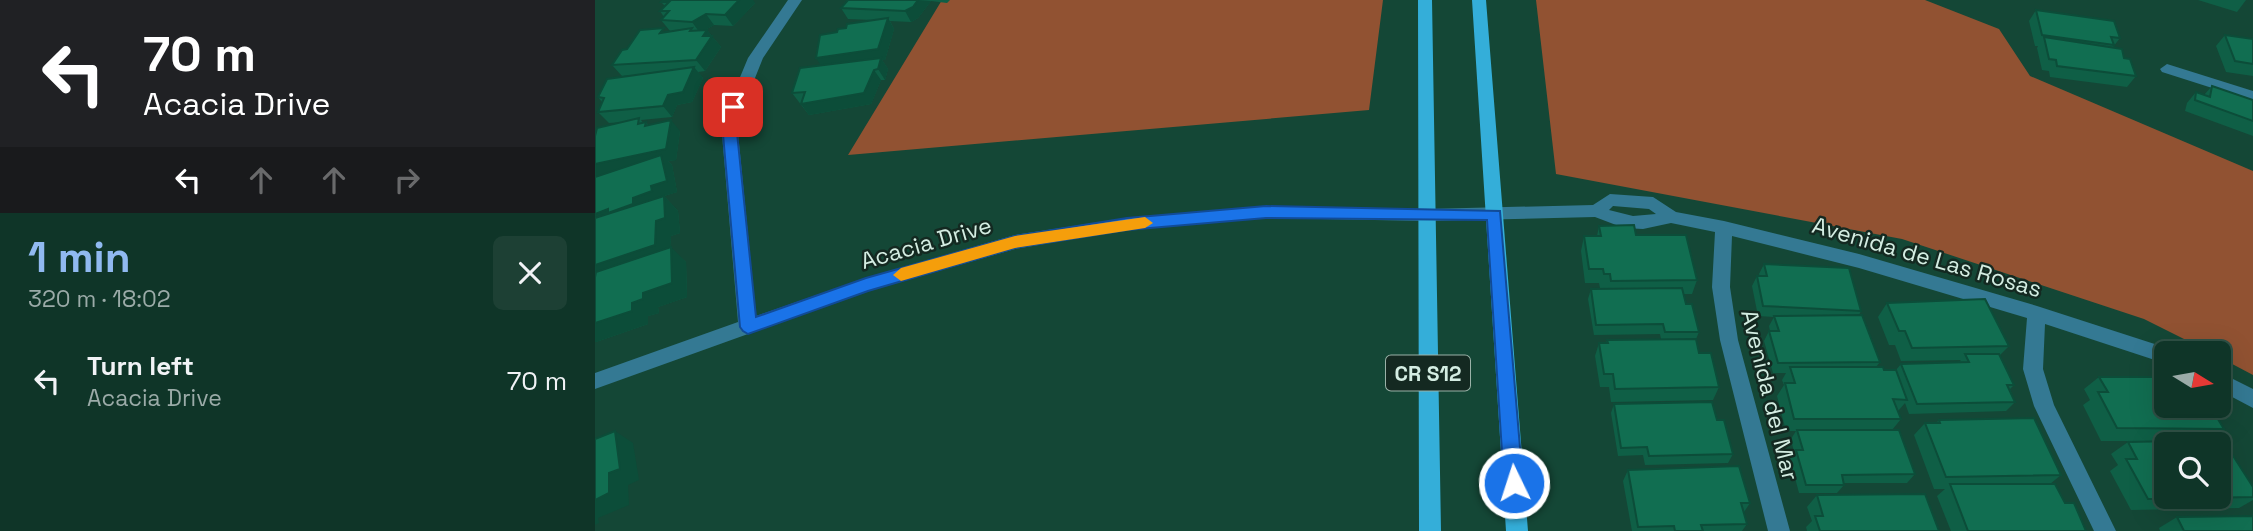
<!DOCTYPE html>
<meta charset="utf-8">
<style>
:root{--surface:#0f3528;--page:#1d4034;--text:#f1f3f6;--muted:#9baba8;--line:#2f5045;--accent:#90b9f0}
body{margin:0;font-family:"Space Grotesk",sans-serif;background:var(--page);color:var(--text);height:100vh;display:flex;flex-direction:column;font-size:26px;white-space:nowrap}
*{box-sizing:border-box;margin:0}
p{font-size:23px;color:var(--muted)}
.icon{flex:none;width:38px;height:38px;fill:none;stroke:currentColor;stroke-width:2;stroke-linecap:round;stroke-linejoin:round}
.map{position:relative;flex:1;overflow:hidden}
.side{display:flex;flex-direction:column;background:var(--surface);width:595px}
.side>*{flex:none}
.top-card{background:#202124;color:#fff;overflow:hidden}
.needle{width:46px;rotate:101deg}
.controls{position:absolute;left:1559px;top:341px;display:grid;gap:14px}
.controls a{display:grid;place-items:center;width:77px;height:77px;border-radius:10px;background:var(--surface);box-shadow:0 7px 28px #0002,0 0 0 2px var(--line);font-size:35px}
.pin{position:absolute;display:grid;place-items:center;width:60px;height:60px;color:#fff;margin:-30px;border-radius:14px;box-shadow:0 4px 10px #0006}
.me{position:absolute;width:77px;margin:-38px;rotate:356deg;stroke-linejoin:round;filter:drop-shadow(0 0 5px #0008)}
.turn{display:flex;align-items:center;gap:24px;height:147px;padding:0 28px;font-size:32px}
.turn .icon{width:91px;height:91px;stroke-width:2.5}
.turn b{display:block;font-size:49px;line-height:60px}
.lanes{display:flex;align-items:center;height:66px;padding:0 28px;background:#0003;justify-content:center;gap:35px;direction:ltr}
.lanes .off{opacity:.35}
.round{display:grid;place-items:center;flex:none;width:74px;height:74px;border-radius:10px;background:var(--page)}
.head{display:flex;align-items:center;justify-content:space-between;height:119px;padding:0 28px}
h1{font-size:42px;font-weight:700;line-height:52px;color:var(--accent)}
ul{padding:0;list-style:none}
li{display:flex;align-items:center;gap:21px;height:98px;padding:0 28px}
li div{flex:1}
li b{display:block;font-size:26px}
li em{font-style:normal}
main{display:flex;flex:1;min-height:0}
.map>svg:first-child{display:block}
.green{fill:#915232}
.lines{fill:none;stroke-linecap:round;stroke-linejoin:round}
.street{fill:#347993;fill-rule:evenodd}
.primary{fill:#34aed9;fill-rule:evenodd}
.wall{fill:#0f5f46}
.shaded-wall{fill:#0c4d39}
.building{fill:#116e51;stroke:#0c4d39;stroke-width:2;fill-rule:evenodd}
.route{fill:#1a73e8;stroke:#114b97;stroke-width:2}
.slow{fill:#f59e0b}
.labels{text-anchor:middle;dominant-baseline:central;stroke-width:5;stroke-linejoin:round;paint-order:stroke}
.shield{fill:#142921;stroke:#9ab2a8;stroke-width:2}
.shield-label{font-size:21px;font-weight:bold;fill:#d4ede2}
.street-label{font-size:23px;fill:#d4ede2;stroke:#142921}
</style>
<main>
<section class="side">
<div class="top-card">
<div class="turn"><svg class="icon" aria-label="left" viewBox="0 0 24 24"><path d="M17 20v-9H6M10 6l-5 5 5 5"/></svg><div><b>70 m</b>Acacia Drive</div></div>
<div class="lanes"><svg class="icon" aria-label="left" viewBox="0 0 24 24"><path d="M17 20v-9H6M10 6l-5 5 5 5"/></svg><svg class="icon off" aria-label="ahead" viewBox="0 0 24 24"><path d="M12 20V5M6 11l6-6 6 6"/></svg><svg class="icon off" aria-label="ahead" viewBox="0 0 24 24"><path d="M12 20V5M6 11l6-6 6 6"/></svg><svg class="icon off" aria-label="right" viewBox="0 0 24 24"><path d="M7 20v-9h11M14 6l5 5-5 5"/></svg></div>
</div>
<div class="head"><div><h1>1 min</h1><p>320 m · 18:02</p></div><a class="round"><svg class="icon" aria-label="close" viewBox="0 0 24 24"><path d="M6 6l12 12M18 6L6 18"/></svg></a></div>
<ul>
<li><svg class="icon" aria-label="left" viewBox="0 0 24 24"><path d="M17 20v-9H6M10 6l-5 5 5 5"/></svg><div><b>Turn left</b><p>Acacia Drive</p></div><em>70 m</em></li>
</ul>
</section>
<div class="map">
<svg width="1658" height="531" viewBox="0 0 1658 531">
<rect width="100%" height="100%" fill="#144736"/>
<path class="green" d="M347,0H788L774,110L253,155Z
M941,0H1330L1404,29L1435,76L1658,171V375L1624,357V354L1617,353L1549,319L1307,239L961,174Z"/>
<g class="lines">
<path class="street" d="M193,0H207L168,58L142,123L161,316L271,278L420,235L532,218L671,206L831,209L998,205L1015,194L1058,197L1081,212L1129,221L1264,254L1442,306L1572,348L1580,354H1572V364L1450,324L1448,369L1459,405L1521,531H1499L1439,406L1428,369L1432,318L1264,268L1137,236L1135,287L1143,340L1195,531H1173L1125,340L1117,287L1120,232L1076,223L1048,229L1029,228L1000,217L831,221L671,218L532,230L420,249L273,291L0,389V373L143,322L126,123L153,58ZM1018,206L1054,209L1061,214L1038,216L1014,210Z
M1572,64L1658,91V101L1567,72L1565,69Z
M1624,372L1658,389V408L1624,390Z"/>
<path class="primary" d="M823,0H837L846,531H824Z
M877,0H891L933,531H911Z"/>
</g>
<path class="wall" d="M253,0H355L352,3L336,1L323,18L316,22L295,21L299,29L290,60H287L293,69L290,80H286L276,104L214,115L197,93L225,65L242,32L251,28L278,20L253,19L246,8Z
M1603,0H1651L1642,12Z
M66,2L160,3L138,26L119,25L110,30H112L126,47L110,71L103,72L108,78L97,102L82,105L77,117L46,120L48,123L51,122L53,125L85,131L81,160L73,161L77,165L82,192L69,196L83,211L85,233L76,236L75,248L91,262L92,297L63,307L64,313L53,316V324L1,342L28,122L14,123L3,112L7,102L3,97L40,75L27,76L17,65L32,49L72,32L78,31H75L66,20L69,17L65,11L70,6Z
M1441,10L1525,38L1518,47L1529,58L1541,76L1532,87L1455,77L1454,71L1447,70L1442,48L1443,46H1440L1434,21Z
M1630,35L1658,39V76L1631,72L1621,46Z
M1617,86L1658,100V136L1590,111L1592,103L1601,92L1609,95Z
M1004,226L1041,235L1102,280L1097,294H1088L1091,304L1104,332L1101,339L1104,353L1124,387L1118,400L1016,402L1014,387H1005L1000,356L1004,343H1011L1012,340L1066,339L1065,334L999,335L993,299L996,289H1011V288H1005L1004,283H990L986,251L989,236H1002Z
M1169,264L1266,311L1264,315L1285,362L1281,367L1289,370H1301L1306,364L1363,363L1366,360L1306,361L1300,345H1294L1283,317L1292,303L1414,346L1405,355L1419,385L1415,389L1420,402L1411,411L1314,414L1310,403L1303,411L1306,419L1297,430L1320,474L1312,483H1249V485L1242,493H1204L1195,459L1199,452L1196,439L1201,431H1191L1182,396L1189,385L1187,380L1191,373H1178L1169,341L1174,331H1175L1174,326L1179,317L1163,316L1157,286L1162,276H1165L1164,274Z
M1504,377L1629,429L1612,440L1658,487V500L1644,508L1536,510L1515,471L1523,465L1516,454L1533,442L1569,441H1506L1488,405L1495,400L1489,389Z
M1019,404L1122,420L1138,454L1133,463L1050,465L1048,455L1023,456L1016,413Z
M1344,420L1466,475L1455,484L1491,531H1356L1342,496L1350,489H1339L1319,435L1330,423H1341Z
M1033,470L1155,503L1149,512L1152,524L1147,531H1037L1028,481Z
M1222,495L1344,531H1212L1211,527L1217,521L1212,507Z
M1582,517L1658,531H1565L1564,528Z"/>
<path class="shaded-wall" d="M144,0H158L160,3L138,26L130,15Z
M323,0L336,1L323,18L316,22L310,11Z
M111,14L119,25L105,33L97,22Z
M293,18L299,29L290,60H287L293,69L290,80L283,69H228L221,58Z
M112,30L126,47L110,71L101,60L108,36Z
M99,67L108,78L97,102L82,105L77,117L68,106L73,95Z
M279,70L286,80L276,104L214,115L206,104Z
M76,120L85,131L81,160L73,161L77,165L82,192L69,196L83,211L85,233L76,236L75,259L0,285V164Z
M76,247L91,262L92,297L63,307L64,313L53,316V324L1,342H0V323L37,303L48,293Z
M20,431L38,443L44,480L33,485L34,505L3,518L4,523L0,525V500L14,473Z"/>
<path class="building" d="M68,0H144L130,15L111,14L97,22L66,20L74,11H65L74,2H66Z
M253,0H323L318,7L310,11L246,8Z
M1441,10L1519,21L1525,38L1516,37L1519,45L1447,35Z
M293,18L283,49L221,58L225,35L242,32L243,29L251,28L252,24Z
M69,28L65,33L97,28L95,31L112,30L108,36H117L101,60L17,65L27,50L32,49L45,30Z
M1630,35L1658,39V64L1640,61Z
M1449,37L1527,49L1529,58L1535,59L1541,76L1462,66L1461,60L1454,59Z
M286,58L283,69L279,70L269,93L206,104L210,92L197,93L205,68Z
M99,67L88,92L73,95L68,106L3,112L9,98L3,97L12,79Z
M1617,86L1658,100V121L1600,100L1601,92L1615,97Z
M44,118L43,124L51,122L50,126L76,120L71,149L0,164V136L2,128Z
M66,155L72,181L56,186L57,191L38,198V204L13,213V209L0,214V177Z
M69,196L70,218L61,221L60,245L0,265V218Z
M1039,225L1041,235H1091L1102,280L1016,281L1015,274H1009L1008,269H994L989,236H1006L1004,226Z
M76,247L77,283L48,293V299L37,303V311L0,323V277L1,272Z
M1169,264L1254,268L1266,311L1168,306L1162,276H1172Z
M1087,288L1091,304H1097L1104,332H1070L1068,324L1001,325L996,289Z
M1390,299L1414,346L1317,348L1310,331H1304L1292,303Z
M1267,315L1285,362L1183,363L1174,331H1184L1179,316Z
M1101,339L1104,353H1116L1124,387L1020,389L1018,374H1009L1004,343H1013L1012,340Z
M1370,354H1404L1419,385H1412L1420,402L1322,404L1306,364L1374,362Z
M1195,367H1288L1289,370H1301L1312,400L1298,399L1306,419H1199L1190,383H1200Z
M1504,377H1572V406H1615L1629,429L1522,428L1503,392H1513Z
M1117,402L1122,420H1129L1138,454L1054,456L1052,447L1026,448L1019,404Z
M1439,418L1466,475L1351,477L1330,423H1345L1344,420Z
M1202,430H1304L1320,474L1247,475L1249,485H1211L1201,450H1208Z
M20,431L25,469L14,473V493L0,500V439Z
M1628,440L1658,487V497L1553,499L1531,459H1542L1533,442ZM1572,444H1624V497H1572Z
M1144,466L1155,503H1146L1152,524L1106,525L1108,531H1080L1079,526L1043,527L1033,470Z
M1355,484H1460L1470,503H1479L1491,531H1373Z
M1330,494L1344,531H1225L1220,516H1228L1222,495Z
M1658,516V531H1589L1582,517Z"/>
<path class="route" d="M138,102L145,107L141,123L161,317L271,278L420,236L532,218L671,206L905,211L928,483L926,489L919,492L912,489L909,483L892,220L671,218L532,230L420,248L273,291L153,334L148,331L145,327L127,123L132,107Z"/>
<path class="slow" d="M550,217L558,223L550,228L420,248L306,281L298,275L306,268L420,236Z"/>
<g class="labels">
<rect class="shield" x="791" y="355.5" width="84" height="35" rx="5"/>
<g class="shield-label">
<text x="833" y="373">CR S12</text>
</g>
<g class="street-label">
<text transform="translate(331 243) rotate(-16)">Acacia Drive</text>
<text transform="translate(1332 257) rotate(16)">Avenida de Las Rosas</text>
<text transform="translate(1175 395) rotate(76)">Avenida del Mar</text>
</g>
</g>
</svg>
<div class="controls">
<a><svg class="needle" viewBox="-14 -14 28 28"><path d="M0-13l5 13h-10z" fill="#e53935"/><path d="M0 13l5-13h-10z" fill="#9baba8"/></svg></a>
<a><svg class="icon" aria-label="search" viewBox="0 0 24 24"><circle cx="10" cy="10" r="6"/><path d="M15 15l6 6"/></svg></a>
</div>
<div class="pin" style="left:138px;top:107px;background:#d93025"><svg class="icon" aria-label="arrive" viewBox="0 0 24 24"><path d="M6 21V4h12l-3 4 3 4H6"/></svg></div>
<svg class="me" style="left:919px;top:483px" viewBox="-20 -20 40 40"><circle r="17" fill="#1a73e8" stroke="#fff" stroke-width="3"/><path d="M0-11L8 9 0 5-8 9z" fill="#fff"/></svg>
</div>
</main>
